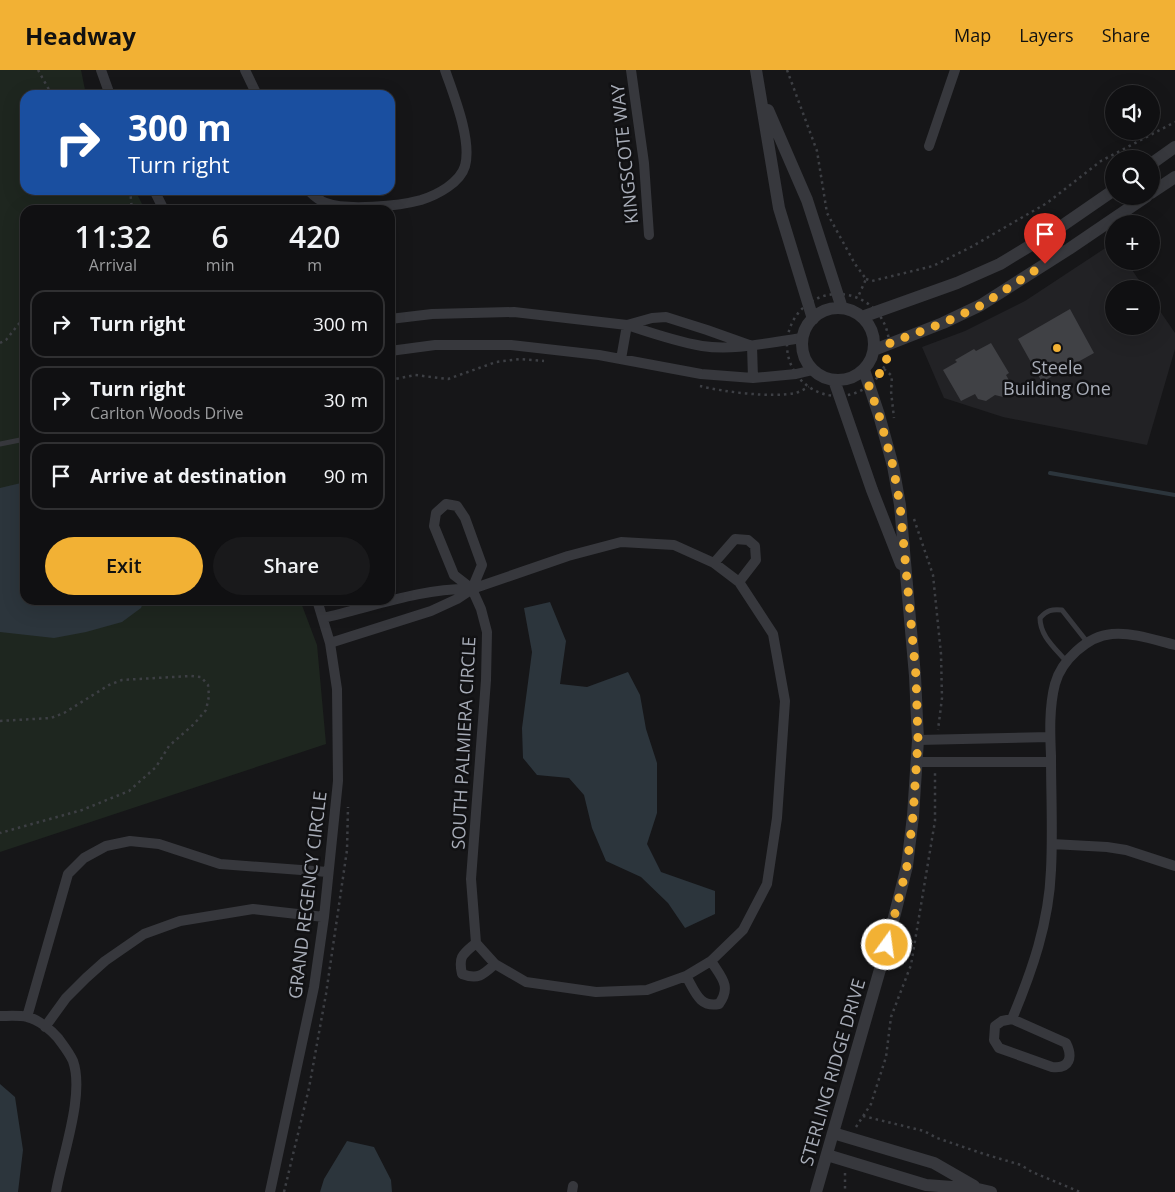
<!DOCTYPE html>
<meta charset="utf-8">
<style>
:root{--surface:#101012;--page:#19191b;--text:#f1f3f6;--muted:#9c9d9f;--line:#303032;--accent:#f2b134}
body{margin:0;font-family:"Open Sans",sans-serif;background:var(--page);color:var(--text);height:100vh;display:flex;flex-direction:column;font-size:19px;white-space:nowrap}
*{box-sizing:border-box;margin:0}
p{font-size:16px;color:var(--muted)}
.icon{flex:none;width:28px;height:28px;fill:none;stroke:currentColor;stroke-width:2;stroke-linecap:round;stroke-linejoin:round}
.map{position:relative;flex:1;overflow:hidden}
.sheet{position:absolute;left:20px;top:135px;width:375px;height:400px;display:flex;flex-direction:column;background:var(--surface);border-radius:15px;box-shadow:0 5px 20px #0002,0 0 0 1px var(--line)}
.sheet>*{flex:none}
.hud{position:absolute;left:20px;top:20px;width:375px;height:105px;border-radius:15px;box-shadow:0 5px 20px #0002,0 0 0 1px var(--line);background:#1a4fa0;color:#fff;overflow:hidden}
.tools{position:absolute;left:1105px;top:15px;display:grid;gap:10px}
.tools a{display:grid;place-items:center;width:55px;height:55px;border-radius:50%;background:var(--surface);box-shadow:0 5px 20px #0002,0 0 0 1px var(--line);font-size:25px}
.pin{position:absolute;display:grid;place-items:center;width:42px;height:42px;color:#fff;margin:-51px -21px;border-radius:50% 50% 50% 0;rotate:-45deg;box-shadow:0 0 5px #0007}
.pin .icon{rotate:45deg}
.me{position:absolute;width:55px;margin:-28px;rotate:14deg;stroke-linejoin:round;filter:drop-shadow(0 0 4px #0008)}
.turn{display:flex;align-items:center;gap:18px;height:105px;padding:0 25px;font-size:22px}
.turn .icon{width:65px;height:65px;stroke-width:2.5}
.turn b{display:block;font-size:35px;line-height:42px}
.eta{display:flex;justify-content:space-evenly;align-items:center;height:85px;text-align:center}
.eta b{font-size:30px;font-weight:600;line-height:35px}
.button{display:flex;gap:10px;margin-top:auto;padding:10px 25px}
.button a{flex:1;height:58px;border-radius:30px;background:var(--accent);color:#111;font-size:20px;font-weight:600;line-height:58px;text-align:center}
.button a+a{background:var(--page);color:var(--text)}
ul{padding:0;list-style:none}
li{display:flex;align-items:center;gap:15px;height:68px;margin:0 10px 8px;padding:0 15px;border:2px solid var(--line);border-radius:15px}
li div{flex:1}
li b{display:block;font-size:19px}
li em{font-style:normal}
header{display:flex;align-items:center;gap:30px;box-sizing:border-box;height:70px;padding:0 25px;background:var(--accent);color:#111}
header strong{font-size:24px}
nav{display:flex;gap:28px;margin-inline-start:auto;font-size:18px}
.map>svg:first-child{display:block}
.built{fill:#222225}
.green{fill:#1e261f}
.water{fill:#2c353c}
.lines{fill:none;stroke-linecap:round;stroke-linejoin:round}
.stream{stroke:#2c353c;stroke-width:4}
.building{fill:#404145}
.path{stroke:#3d3f44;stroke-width:2.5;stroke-dasharray:2.5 4;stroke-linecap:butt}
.service{stroke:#37383d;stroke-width:5}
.minor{stroke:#37383d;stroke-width:10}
.tertiary{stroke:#37383d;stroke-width:12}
.route{stroke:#f2b134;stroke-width:9;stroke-dasharray:0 16.2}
.poi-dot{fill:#f2b134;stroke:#111113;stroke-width:2}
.labels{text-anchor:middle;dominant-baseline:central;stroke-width:5;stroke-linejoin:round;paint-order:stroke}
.street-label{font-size:18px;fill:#a8adb8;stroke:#111113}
.poi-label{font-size:18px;fill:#a8adb8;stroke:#111113}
</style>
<header>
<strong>Headway</strong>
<nav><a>Map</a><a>Layers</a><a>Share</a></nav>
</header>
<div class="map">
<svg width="1175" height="1122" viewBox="0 0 1175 1122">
<rect width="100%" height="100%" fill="#161618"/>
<path class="built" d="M1113,173L1114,191H1126L1145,219H1114V256H1151V228L1175,263V279L1147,375L1003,347L944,328L922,277L965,261L1025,231Z"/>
<path class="green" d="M0,0H81L86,25H25V120H135L145,140H25V530H300L317,575L326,674L0,782Z"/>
<path class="water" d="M21,413H25V530H144L141,538L122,552L86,562L54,568L0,562V418Z
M550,532L566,571L560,614L587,617L628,602L640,625L646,659L657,693V743L647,774L661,802L715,821V844L685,858L668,833L641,807L606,791L592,758L584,725L569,708L537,705L523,688L522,658L532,582L524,538Z
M0,1014L15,1027L23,1080L18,1122H0Z
M347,1071L374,1077L391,1110L392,1122H320L324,1109Z"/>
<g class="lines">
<path class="stream" d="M1050,403L1175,425"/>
</g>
<path class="building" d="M1070,239L1094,283L1042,312L1018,269Z
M991,273L1009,303L1006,305L1015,321L1003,327L995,325L986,331L978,329L975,324L961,331L943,300L957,292L955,290L974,279L976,281Z"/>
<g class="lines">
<path class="path" d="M38,0L52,25
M787,0L817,81L827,143L855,194L866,209L858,227
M130,120L132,140
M866,209L872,211L933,196L971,177L1047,133L1101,91L1175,52
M787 275a51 51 0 1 1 102 0a51 51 0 1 1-102 0Z
M0,273L6,270L25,246
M884,299L892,306L891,321L894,348
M390,310L415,305L448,309L496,292L520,289L544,291
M700,316C724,322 772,328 795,323C800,322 804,319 809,317
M914,449L933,505L941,584L942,628L938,660
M0,651L51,648L64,643L109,615L122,610L191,606L201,607L208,615L209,626L206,640L194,654L169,676L156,697L129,721L82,740L0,763
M863,1046L924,1061L937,1068L984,1084L1021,1095L1032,1102L1080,1122
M856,1057L871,1034L886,987L891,947L911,895L935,751V703
M845,1103V1122
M284,1122L309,1018L326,924L347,780L348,737"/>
<path class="service" d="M0,374L25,369
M1066,591C1055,578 1040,566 1040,548C1047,540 1052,539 1062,540L1088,573"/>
<path class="minor" d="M101,0L110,25
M245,0L257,25
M631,0L644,93L649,165
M929,76L955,0
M154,120L164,140
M308,120C313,125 320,131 326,133C347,141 399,136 421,130C437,125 460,113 465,96C472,70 454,26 445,0
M390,249L432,244L514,242L627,255L652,248L666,247L707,260L752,276
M752,276L753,308
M390,281L435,275H511L599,285L701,304L753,308L796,304L813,300
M621,289L627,255C651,263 677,272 702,276C735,281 770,272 803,268
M714,493L735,469L748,470L755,476L756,490L739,512
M323,548C372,537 421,518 471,519
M330,573L431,541L457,529L472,519L568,486L621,472L674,475L714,493L739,512L773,564L785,631L777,748L767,814L743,860L711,891L686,906L647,920L596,922L526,912L495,894L476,873L471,809L486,610L487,562L481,539L472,519L454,505L434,456L436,443L446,434L457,436L465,448L482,495L472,519
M918,670L1050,667
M917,692H1051
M1052,774L1107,777L1126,780L1175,796
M476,873C463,884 458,886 462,904C478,910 483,905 495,894
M686,906C695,921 699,938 719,934C732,916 721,907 711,891
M0,946C8,946 19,945 27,947C38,949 51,960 58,968C63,975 69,982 73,991C85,1025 62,1086 56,1122
M27,947L68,804L84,788L106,776L130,771L159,774L220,794L328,802
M1012,949C1032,901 1049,853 1051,800C1053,762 1051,724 1051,686C1050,663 1049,637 1055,614C1061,591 1087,566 1112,564C1132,562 1155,570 1175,575
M1012,949L1066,973C1073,987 1070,999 1052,997L999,978L994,970L995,956L1002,951Z
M45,957L66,928L86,908L105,891L144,864L180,851L253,839L324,847
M270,1122L314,917L324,847L338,711L337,619L330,573L317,530
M572,1122L573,1116"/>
<path class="tertiary" d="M756,0L779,138L813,249
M768,40L807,130L842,238
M1151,94L1175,77
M1151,123L1175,107
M802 274a36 36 0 1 1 72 0a36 36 0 1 1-72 0Z
M862,247L957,213L1000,194L1056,160L1114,120
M874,280L943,253L981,235L1069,179L1147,126
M834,310L872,420L901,494
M833,1063L934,1093L974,1116
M827,1085L926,1115L978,1119L991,1122
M816,1122L887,875L907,796L913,746L918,670L915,606L900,435L893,396L879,345L864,300"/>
</g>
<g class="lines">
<path class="route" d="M887,875L907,796L913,746L918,670L916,606L900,435L893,396L879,345L869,316C882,303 888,291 890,273L943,253L982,235L1045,194"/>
</g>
<circle class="poi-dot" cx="1057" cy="278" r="5"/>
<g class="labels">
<g class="street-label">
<text transform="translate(624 84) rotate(-96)">KINGSCOTE WAY</text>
<text transform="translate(463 673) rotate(-87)">SOUTH PALMIERA CIRCLE</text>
<text transform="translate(307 825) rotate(-83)">GRAND REGENCY CIRCLE</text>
<text transform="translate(832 1002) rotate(-74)">STERLING RIDGE DRIVE</text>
</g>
<g class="poi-label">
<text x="1057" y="297">Steele<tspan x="1057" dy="21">Building One</tspan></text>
</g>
</g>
</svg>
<div class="tools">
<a><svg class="icon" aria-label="sound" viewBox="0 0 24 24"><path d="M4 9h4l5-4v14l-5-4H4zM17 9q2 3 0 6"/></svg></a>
<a><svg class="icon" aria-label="search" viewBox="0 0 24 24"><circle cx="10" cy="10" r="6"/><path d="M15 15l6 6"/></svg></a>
<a>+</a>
<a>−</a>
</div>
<div class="pin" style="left:1045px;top:194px;background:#d93025"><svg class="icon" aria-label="arrive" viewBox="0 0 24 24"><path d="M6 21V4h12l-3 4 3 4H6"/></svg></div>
<svg class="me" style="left:887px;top:875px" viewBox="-20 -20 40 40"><circle r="17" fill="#f2b134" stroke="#fff" stroke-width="3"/><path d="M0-11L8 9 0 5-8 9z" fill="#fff"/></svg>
<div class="hud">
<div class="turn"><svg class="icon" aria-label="right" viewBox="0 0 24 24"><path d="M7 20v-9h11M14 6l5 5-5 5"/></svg><div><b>300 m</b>Turn right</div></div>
</div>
<section class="sheet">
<div class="eta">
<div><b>11:32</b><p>Arrival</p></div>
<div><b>6</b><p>min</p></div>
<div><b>420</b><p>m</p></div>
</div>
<ul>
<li><svg class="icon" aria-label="right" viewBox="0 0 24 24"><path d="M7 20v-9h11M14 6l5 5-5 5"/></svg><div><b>Turn right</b></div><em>300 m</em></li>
<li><svg class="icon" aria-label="right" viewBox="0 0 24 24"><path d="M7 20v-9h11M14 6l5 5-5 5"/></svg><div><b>Turn right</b><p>Carlton Woods Drive</p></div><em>30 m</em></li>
<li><svg class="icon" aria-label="arrive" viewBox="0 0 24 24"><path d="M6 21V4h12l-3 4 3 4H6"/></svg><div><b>Arrive at destination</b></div><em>90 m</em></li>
</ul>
<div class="button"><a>Exit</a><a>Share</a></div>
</section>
</div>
